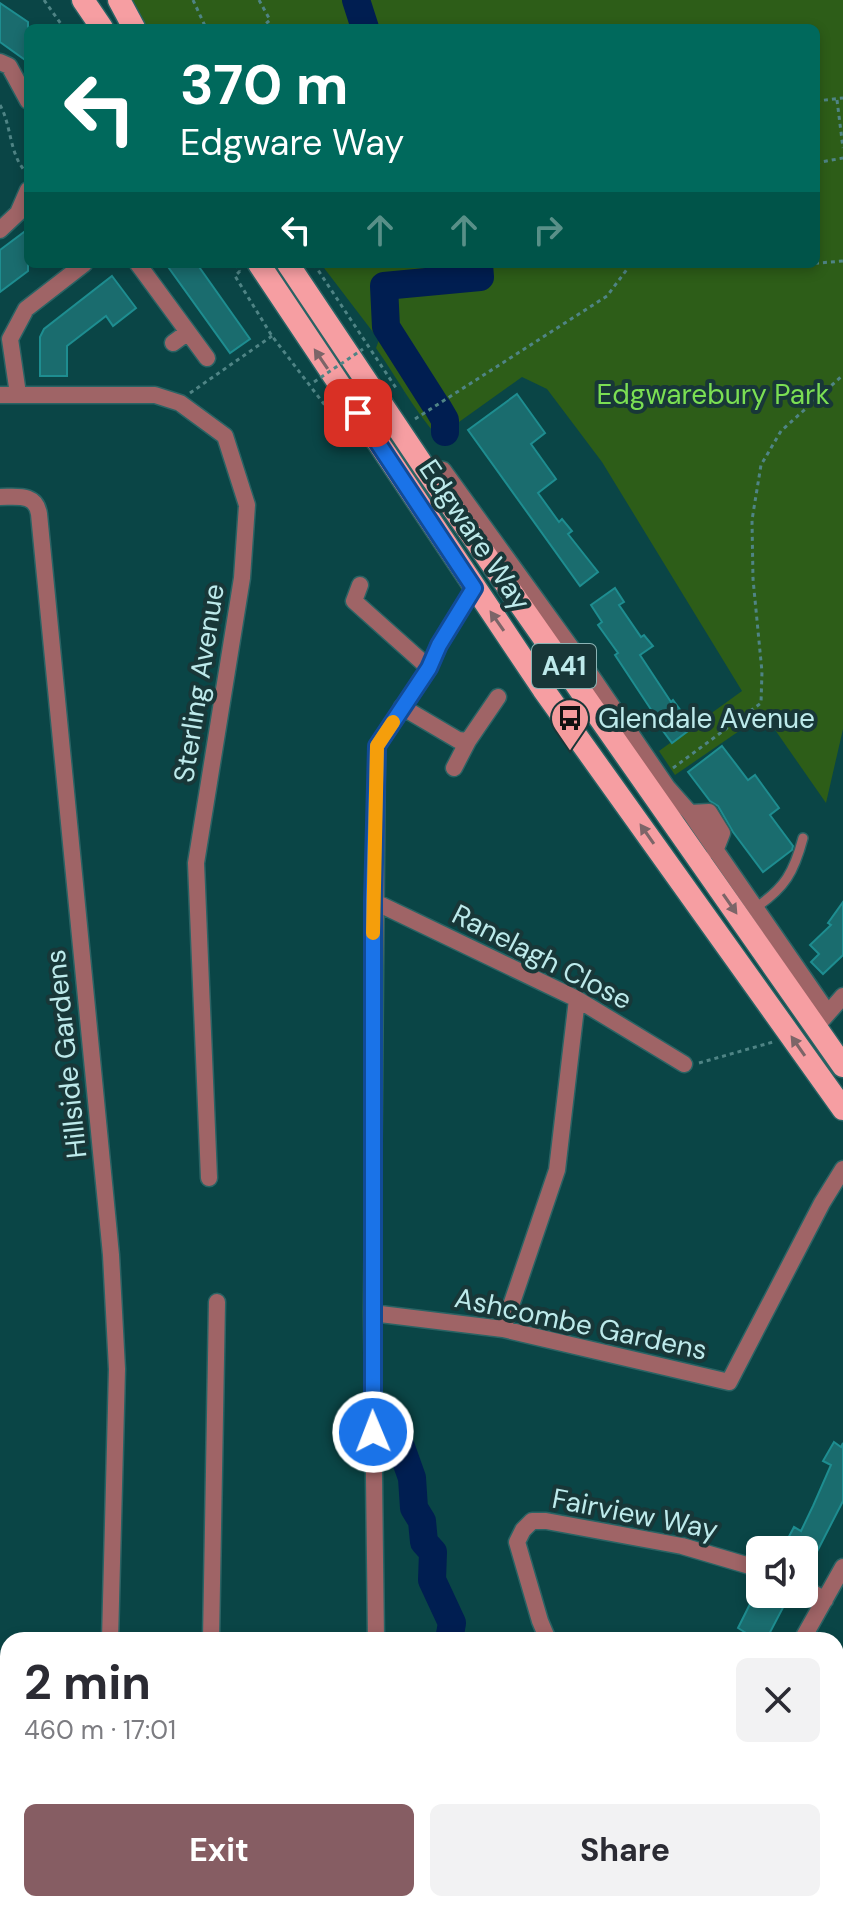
<!DOCTYPE html>
<meta charset="utf-8">
<style>
:root{--surface:#fff;--page:#f2f2f3;--text:#2b2b33;--muted:#7c7c81;--accent:#865d63}
body{margin:0;font-family:"DM Sans",sans-serif;background:var(--page);color:var(--text);height:100vh;display:flex;flex-direction:column;font-size:30px;white-space:nowrap}
*{box-sizing:border-box;margin:0}
p{font-size:26px;color:var(--muted)}
.icon{flex:none;width:44px;height:44px;fill:none;stroke:currentColor;stroke-width:2;stroke-linecap:round;stroke-linejoin:round}
.map{position:relative;flex:1;overflow:hidden}
.side{position:absolute;left:0px;top:1632px;width:844px;height:280px;display:flex;flex-direction:column;background:var(--surface);border-radius:24px 24px 0 0;box-shadow:0 4px 12px #0003}
.side>*{flex:none}
.guide{position:absolute;left:24px;top:24px;width:796px;height:244px;border-radius:12px;box-shadow:0 4px 12px #0003;background:#00695c;color:#fff;overflow:hidden}
.controls{position:absolute;left:746px;top:1536px;display:grid;gap:16px}
.controls a{display:grid;place-items:center;width:72px;height:72px;border-radius:12px;background:var(--surface);box-shadow:0 4px 12px #0003;font-size:40px}
.pin{position:absolute;display:grid;place-items:center;width:68px;height:68px;color:#fff;margin:-34px;border-radius:16px;box-shadow:0 4px 12px #0006}
.me{position:absolute;width:88px;margin:-44px;rotate:359deg;stroke-linejoin:round;filter:drop-shadow(0 0 6px #0008)}
.turn{display:flex;align-items:center;gap:28px;height:168px;padding:0 24px;font-size:36px}
.turn .icon{width:104px;height:104px;stroke-width:2.5}
.turn b{display:block;font-size:56px;line-height:68px}
.lanes{display:flex;align-items:center;height:76px;padding:0 24px;background:#0003;justify-content:center;gap:40px;direction:ltr}
.lanes .off{opacity:.35}
.round{display:grid;place-items:center;flex:none;width:84px;height:84px;border-radius:12px;background:var(--page)}
.overview{display:flex;align-items:center;justify-content:space-between;height:136px;padding:0 24px}
h1{font-size:48px;font-weight:700;line-height:60px}
.cta{display:flex;gap:16px;margin-top:auto;padding:16px 24px}
.cta a{flex:1;height:92px;border-radius:12px;background:var(--accent);color:#fff;font-size:32px;font-weight:700;line-height:92px;text-align:center}
.cta a+a{background:var(--page);color:var(--text)}
.map>svg:first-child{display:block}
.green{fill:#2d5d18}
.lines{fill:none;stroke-linecap:round;stroke-linejoin:round}
.river{stroke:#001e51;stroke-width:28}
.building{fill:#1a6c6e;stroke:#1e8d90;stroke-width:2}
.service-casing{stroke:#2a6364;stroke-width:12}
.minor-casing{stroke:#2a6364;stroke-width:19}
.trunk-casing{stroke:#2a6364;stroke-width:25}
.path{stroke:#4f8485;stroke-width:3;stroke-dasharray:4 4;stroke-linecap:butt}
.service{stroke:#9f6466;stroke-width:9}
.minor{stroke:#9f6466;stroke-width:16}
.trunk{stroke:#f69ea2;stroke-width:22}
.path-bridge{stroke:#4f8485;stroke-width:3;stroke-dasharray:4 4;stroke-linecap:butt}
.oneway{fill:#7c6568}
.route-casing{stroke:#114b97;stroke-width:20}
.route{stroke:#1a73e8;stroke-width:14}
.slow{stroke:#f59e0b;stroke-width:14}
.labels{text-anchor:middle;dominant-baseline:central;stroke-width:8;stroke-linejoin:round;paint-order:stroke}
.shield{fill:#183738;stroke:#8cb4b5;stroke-width:2}
.shield-label{font-size:26px;font-weight:bold;fill:#bdeaeb}
.park-label{font-size:28px;fill:#7bdf53;stroke:#183738}
.street-label{font-size:28px;fill:#bdeaeb;stroke:#183738}
.poi-label{font-size:28px;fill:#bdeaeb;stroke:#183738;text-anchor:start}
</style>
<div class="map">
<svg width="843" height="1912" viewBox="0 0 843 1912">
<rect width="100%" height="100%" fill="#0a4546"/>
<path class="green" d="M119,0H843V729L826,803L764,714L675,775L659,751L742,691L602,462L547,389L522,377L438,437C414,410 397,378 376,348L379,340L321,264H816V28H134Z"/>
<g class="lines">
<path class="river" d="M356,0L365,28
M435,404L386,327L384,286L480,277L479,264
M438,408L445,420V432
M386,1417L401,1447L412,1478L414,1508L422,1521L424,1542L433,1552L432,1580L452,1623L449,1640
M620,1904L624,1907"/>
</g>
<path class="building" d="M0,3L28,22V62L0,42Z
M28,229V271L0,292V250Z
M166,264H197L250,339L230,353Z
M112,276L136,308L113,326L106,316L67,346V376H40V337L44,329Z
M517,394L545,433L531,444L556,479L538,493L559,522L562,519L572,531L568,534L598,572L580,586L468,430Z
M615,588L624,602L619,605L641,637L644,635L653,646L640,655L671,702L673,700L681,711L675,715L688,731L672,743L652,716L654,714L615,655L618,653L598,625L602,622L591,605Z
M722,746L748,780L755,775L779,808L770,815L793,846L792,850L763,872L733,832L718,806L710,801L688,772Z
M843,902V955L823,974L811,962L819,954L810,945L831,925L828,923Z
M834,1442L841,1447L843,1443V1501L804,1577V1550H792L784,1546L794,1527L801,1531L813,1506L831,1465L823,1461Z
M755,1594H781L788,1598L766,1640H741L746,1633L738,1628Z"/>
<g class="lines">
<defs>
<path id="service" d="M755,908C785,888 794,872 803,838"/>
<path id="minor" d="M0,62L9,66L28,101
M0,230L18,213L28,190
M138,264L207,358
M173,343L188,332
M18,394L10,339L26,309L84,264
M0,395H155L180,403L225,436L247,505L242,578L196,863L209,1178
M424,467L443,470L588,671L667,787L690,813L828,1013
M0,497C17,497 36,493 39,514L111,1255L117,1369L110,1640
M360,585L354,601L429,668
M402,707L458,740L468,741L498,697
M454,768L468,741
M690,813L709,812L722,833L715,851
M373,901L577,999L684,1064
M822,1020L843,996
M372,1313L503,1329L729,1382L822,1203L843,1169
M503,1329L557,1170L577,999
M804,1588L825,1600
M211,1640L217,1302
M376,1640L372,1313L377,746L429,668L439,645L474,588
M548,1640L540,1621L517,1542L523,1530L532,1521H546L682,1546L760,1569
M802,1640L843,1567
M0,1721L8,1724
M418,1904L433,1912
M823,1904L838,1912
M217,1912L219,1904
M640,1912L645,1904"/>
<path id="trunk" d="M83,0L102,28
M119,0L134,28
M259,264L543,689L843,1109
M288,264L424,467L843,1066"/>
</defs>
<use href="#service" class="service-casing"/>
<use href="#minor" class="minor-casing"/>
<use href="#trunk" class="trunk-casing"/>
<path class="path" d="M44,0L64,28
M193,0L206,28
M259,0L270,20L261,28
M837,100L843,148
M816,101L843,98
M0,105C12,126 9,157 28,174
M816,163L843,158
M235,264L240,271
M314,264L396,388
M807,264L843,261
M240,271L235,276L272,336L356,446
M190,393L272,336
M415,419L607,296L631,264
M673,768L761,703L762,672L753,579L752,520L761,465L781,431L843,375
M699,1063L773,1042"/>
<use href="#service" class="service"/>
<use href="#minor" class="minor"/>
<use href="#trunk" class="trunk"/>
<path class="path-bridge" d="M314,382L363,349"/>
</g>
<defs><path id="oneway-solid" d="M-6-.8H1V-3.2L6.5 0L1 3.2V.8H-6Z" transform="scale(2)"/></defs>
<g class="oneway">
<use href="#oneway-solid" transform="translate(321 359) rotate(-124)"/>
<use href="#oneway-solid" transform="translate(497 621) rotate(-125)"/>
<use href="#oneway-solid" transform="translate(647 834) rotate(-125)"/>
<use href="#oneway-solid" transform="translate(730 904) rotate(55)"/>
<use href="#oneway-solid" transform="translate(798 1046) rotate(-125)"/>
</g>
<g class="lines">
<defs>
<path id="route" d="M358,413L474,588L439,645L429,668L377,746L373,901V1432"/>
</defs>
<use href="#route" class="route-casing"/>
<use href="#route" class="route"/>
<path class="slow" d="M373,933L377,746L393,722"/>
</g>
<defs>
<symbol id="bus-pin" viewBox="-11 -11 22 30"><path d="M0 17L-7.5 6A9.5 9.5 0 1 1 7.5 6Z" fill="#f59b9d" stroke="#183738"/><path d="M-5-6H5V4H4V6H2V4H-2V6H-4V4H-5ZM-3.5-4V0h7V-4ZM-3.5 1.2v1.5H-2V1.2ZM2 1.2v1.5H3.5V1.2Z" fill="#111"/></symbol>
</defs>
<g fill-rule="evenodd">
<use href="#bus-pin" x="548" y="696" width="44" height="60"/>
</g>
<g class="labels">
<rect class="shield" x="532" y="644" width="64" height="44" rx="6"/>
<g class="shield-label">
<text x="564" y="666">A41</text>
</g>
<g class="park-label">
<text x="713" y="394">Edgwarebury Park</text>
</g>
<g class="street-label">
<text transform="translate(475 535) rotate(56)">Edgware Way</text>
<text transform="translate(199 683) rotate(-81)">Sterling Avenue</text>
<text transform="translate(542 957) rotate(27)">Ranelagh Close</text>
<text transform="translate(66 1054) rotate(-96)">Hillside Gardens</text>
<text transform="translate(581 1324) rotate(12)">Ashcombe Gardens</text>
<text transform="translate(635 1514) rotate(11)">Fairview Way</text>
</g>
<g class="poi-label">
<text x="598" y="718">Glendale Avenue</text>
</g>
</g>
</svg>
<div class="controls">
<a><svg class="icon" aria-label="sound" viewBox="0 0 24 24"><path d="M4 9h4l5-4v14l-5-4H4zM17 9q2 3 0 6"/></svg></a>
</div>
<div class="pin" style="left:358px;top:413px;background:#d93025"><svg class="icon" aria-label="arrive" viewBox="0 0 24 24"><path d="M6 21V4h12l-3 4 3 4H6"/></svg></div>
<svg class="me" style="left:373px;top:1432px" viewBox="-20 -20 40 40"><circle r="17" fill="#1a73e8" stroke="#fff" stroke-width="3"/><path d="M0-11L8 9 0 5-8 9z" fill="#fff"/></svg>
<div class="guide">
<div class="turn"><svg class="icon" aria-label="left" viewBox="0 0 24 24"><path d="M17 20v-9H6M10 6l-5 5 5 5"/></svg><div><b>370 m</b>Edgware Way</div></div>
<div class="lanes"><svg class="icon" aria-label="left" viewBox="0 0 24 24"><path d="M17 20v-9H6M10 6l-5 5 5 5"/></svg><svg class="icon off" aria-label="ahead" viewBox="0 0 24 24"><path d="M12 20V5M6 11l6-6 6 6"/></svg><svg class="icon off" aria-label="ahead" viewBox="0 0 24 24"><path d="M12 20V5M6 11l6-6 6 6"/></svg><svg class="icon off" aria-label="right" viewBox="0 0 24 24"><path d="M7 20v-9h11M14 6l5 5-5 5"/></svg></div>
</div>
<section class="side">
<div class="overview"><div><h1>2 min</h1><p>460 m · 17:01</p></div><a class="round"><svg class="icon" aria-label="close" viewBox="0 0 24 24"><path d="M6 6l12 12M18 6L6 18"/></svg></a></div>
<div class="cta"><a>Exit</a><a>Share</a></div>
</section>
</div>
